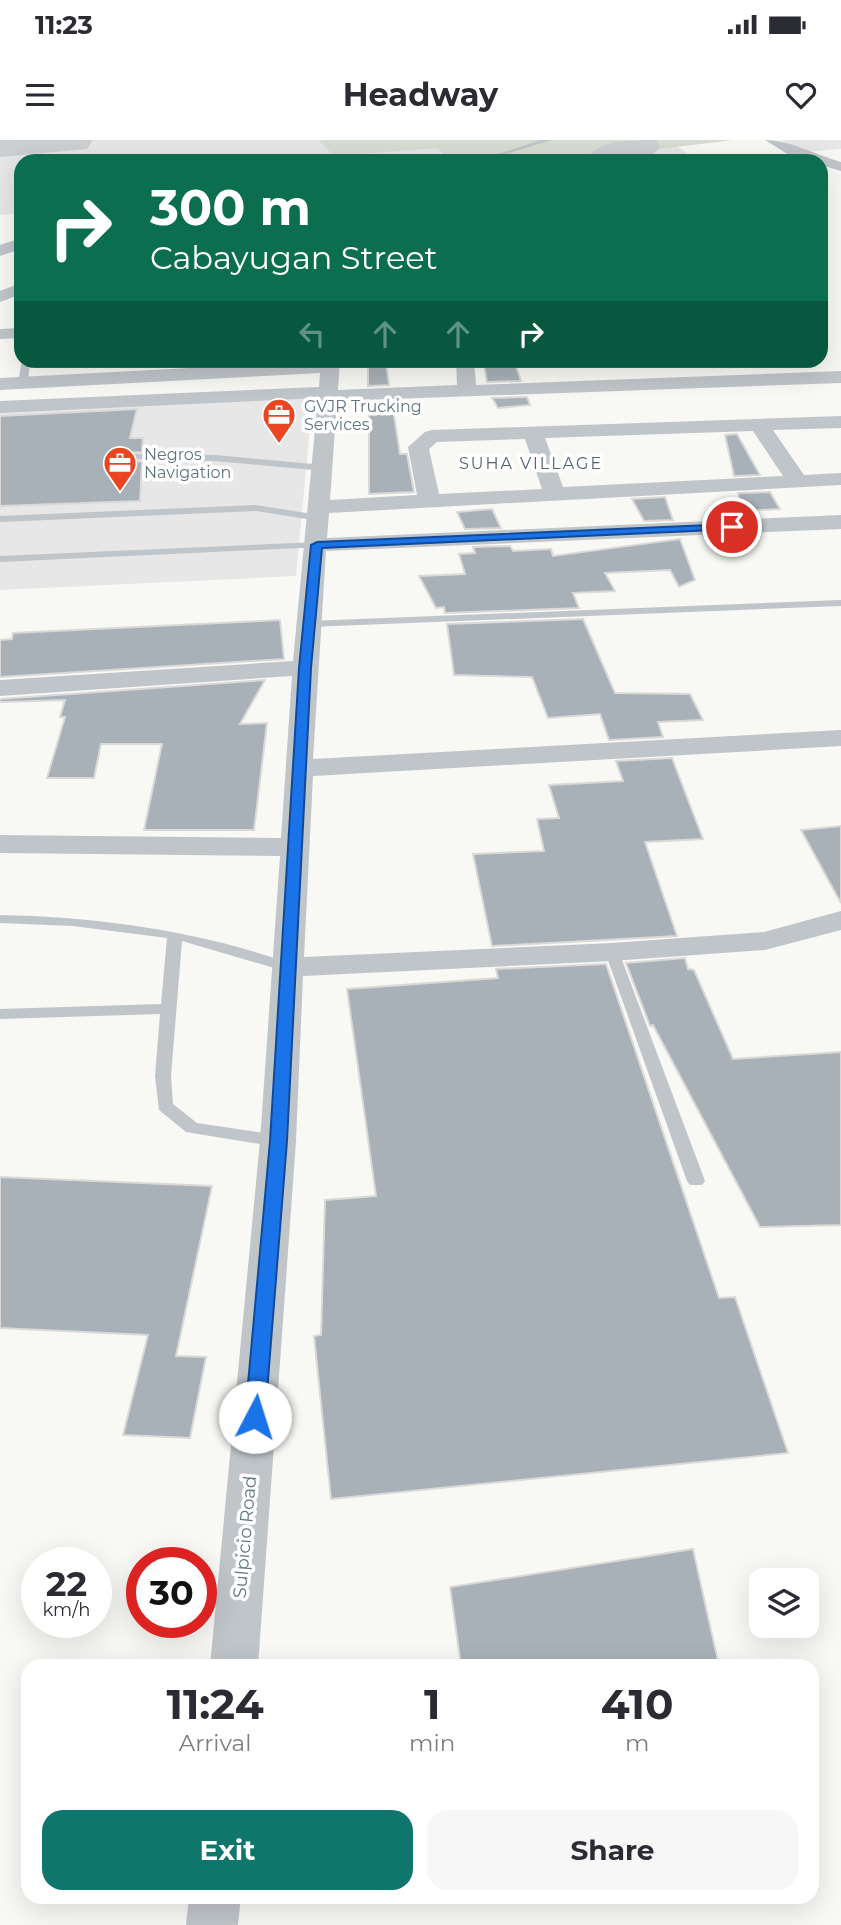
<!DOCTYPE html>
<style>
:root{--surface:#fff;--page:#f7f7f7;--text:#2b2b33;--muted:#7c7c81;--accent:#0f766e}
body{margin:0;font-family:Montserrat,sans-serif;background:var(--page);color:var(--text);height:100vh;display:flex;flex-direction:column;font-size:26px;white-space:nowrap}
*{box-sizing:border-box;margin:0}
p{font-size:23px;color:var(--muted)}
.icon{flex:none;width:38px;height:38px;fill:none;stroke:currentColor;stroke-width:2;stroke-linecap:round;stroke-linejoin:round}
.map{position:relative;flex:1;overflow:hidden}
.sheet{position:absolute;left:21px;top:1519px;width:798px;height:245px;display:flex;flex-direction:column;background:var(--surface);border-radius:21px;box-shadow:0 7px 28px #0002}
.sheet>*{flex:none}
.hud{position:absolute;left:14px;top:14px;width:814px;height:214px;border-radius:21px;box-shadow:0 7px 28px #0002;background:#0b6e4f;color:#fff;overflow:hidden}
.tools{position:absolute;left:749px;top:1428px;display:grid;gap:14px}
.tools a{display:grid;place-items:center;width:70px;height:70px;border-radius:14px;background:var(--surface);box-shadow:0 7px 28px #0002;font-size:35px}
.speed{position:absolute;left:21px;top:1407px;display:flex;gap:14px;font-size:35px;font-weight:700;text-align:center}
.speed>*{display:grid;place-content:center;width:91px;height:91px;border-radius:50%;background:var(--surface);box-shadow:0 7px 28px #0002;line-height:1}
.speed small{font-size:18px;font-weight:400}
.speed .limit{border:10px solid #d22;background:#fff;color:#111}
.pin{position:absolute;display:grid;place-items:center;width:60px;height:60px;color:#fff;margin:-30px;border:4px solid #fff;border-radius:50%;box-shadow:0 2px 7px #0007}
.me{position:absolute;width:77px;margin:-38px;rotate:5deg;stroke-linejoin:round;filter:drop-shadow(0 0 5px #0008)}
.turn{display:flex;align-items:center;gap:24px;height:147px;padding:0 21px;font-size:32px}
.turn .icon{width:91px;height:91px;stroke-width:2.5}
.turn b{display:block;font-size:49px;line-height:60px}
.lanes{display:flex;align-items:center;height:66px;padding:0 21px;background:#0003;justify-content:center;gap:35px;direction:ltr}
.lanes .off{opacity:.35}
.eta{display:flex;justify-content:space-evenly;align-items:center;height:119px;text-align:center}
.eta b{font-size:42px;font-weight:700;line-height:49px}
.cta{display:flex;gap:14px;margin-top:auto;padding:14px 21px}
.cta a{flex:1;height:80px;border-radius:21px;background:var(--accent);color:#fff;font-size:28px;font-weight:700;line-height:80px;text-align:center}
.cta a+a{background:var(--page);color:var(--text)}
.status{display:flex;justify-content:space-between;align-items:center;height:49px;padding:0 35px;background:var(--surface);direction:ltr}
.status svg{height:19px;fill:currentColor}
header{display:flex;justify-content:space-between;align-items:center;height:91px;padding:0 21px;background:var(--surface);font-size:32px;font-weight:700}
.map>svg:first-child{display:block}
.built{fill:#e6e7e6}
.green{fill:#d8ddd4}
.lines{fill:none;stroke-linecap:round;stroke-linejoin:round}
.taxiway{fill:#ccd0d2;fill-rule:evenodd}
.building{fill:#a7b1b7;stroke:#dad9d7;stroke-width:2}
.service{fill:#c0c5c9;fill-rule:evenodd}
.minor{fill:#c0c5c9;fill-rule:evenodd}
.route{fill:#1a73e8;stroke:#114b97;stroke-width:2}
.labels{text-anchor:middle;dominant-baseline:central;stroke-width:7;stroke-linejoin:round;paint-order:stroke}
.far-poi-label{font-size:16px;fill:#617581;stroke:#fff;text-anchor:start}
.far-neighbourhood-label{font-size:16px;letter-spacing:2px;fill:#54636c;stroke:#fff}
.street-label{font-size:18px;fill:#617581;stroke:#fff}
</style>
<div class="status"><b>11:23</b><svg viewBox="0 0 49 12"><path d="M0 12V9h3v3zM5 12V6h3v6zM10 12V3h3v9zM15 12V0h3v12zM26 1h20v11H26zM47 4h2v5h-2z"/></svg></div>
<header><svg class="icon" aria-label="menu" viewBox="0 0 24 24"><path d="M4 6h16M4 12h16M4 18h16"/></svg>Headway<svg class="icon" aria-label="heart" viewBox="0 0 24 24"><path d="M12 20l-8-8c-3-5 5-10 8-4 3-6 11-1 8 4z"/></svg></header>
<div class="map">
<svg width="841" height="1785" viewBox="0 0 841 1785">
<rect width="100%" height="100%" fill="#f8f8f5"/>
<path class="built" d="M0,0H733L675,5L699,21H21V73L0,75Z
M780,0H841V9L805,12Z
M313,256L296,436L0,450V270Z"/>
<path class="green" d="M318,0H629L632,3C613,25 485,21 451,21L437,8L334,16Z
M642,0H733L651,10Z"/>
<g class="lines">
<path class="taxiway" d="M0,0H93L87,9L0,17Z
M656,0L660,7C646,27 614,21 591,21L588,16C602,0 632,0 656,0Z"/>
</g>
<path class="building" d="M483,220H514L521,241L487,242Z
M386,223L389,245L368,246V224Z
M527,257L530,265L498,268L492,258Z
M369,262H392L400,314H407L414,352L369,354Z
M137,269L130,298H143L142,312L123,313L121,319L142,322L140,361L0,366V276Z
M737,294L760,335L734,336L725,295Z
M770,352L780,369L741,371L738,353Z
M665,357L673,380L644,381L632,359Z
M492,369L501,388L465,389L457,372Z
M680,399L695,440L679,447L670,430L605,433L615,451L573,453L579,468L445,473L444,467L436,468L419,436L465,434L459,414L475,413L473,407L510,406L513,411L551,409L553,416Z
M583,479L615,553L690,554L703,580L658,582L663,597L609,600L600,574L548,578L532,537L454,535L447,484Z
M280,480L284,519L0,537V500L12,499L13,493Z
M265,540L240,584L267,583L254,690H144L162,604H101L94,638H47L65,577H60L65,560L0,562V559Z
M672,618L703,699L645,702L677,796L492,806L473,714L544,711L537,679L559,678L549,645L623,641L616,621Z
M841,686V763L801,690Z
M685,818L688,829L694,830L733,919L841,912V1085L760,1087L653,885L650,886L626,823Z
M606,824L719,1158L735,1157L788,1313L331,1359L314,1196L321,1195L325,1060L376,1056L347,849L498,838L496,829Z
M0,1037L212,1046L176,1216L206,1217L190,1298L123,1295L148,1195L0,1188Z
M693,1409L719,1526H461L450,1447Z"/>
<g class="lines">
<path class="service" d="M541,0H551L491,19L486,18Z
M22,220H30L28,243L23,246L18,243Z
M127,314L215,315L323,325L328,328L323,331L215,321L124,319V315Z
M256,365L319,375L324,378L319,381L256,371L0,382V376Z
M317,402L321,403V407L0,422V416Z
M841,460V466L309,487L303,484L309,481Z
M0,775C101,777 197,791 293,824L296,827L288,832L182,801L171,936L173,964L197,983L278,995L286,1001L284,1005L278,1007L186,992L159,970L155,936L160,874L0,879V869L161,864L167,798L73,786L0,783Z
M612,808L619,812L705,1041L702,1045H690L687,1041L605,812Z"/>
<path class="minor" d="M765,0C790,0 816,15 841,22V31L821,25V21L789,15Z
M21,98V109L0,116V105Z
M21,143V154L0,162V151Z
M21,188V198L0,199V189Z
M340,220L338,250L457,245L456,220H474L476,245L841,231V243L337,261L330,360L417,355L408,307L425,292L432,290L841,276V288L773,290L804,335L841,333V345L329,373L327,398L841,375V389L326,411L313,619L841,590V606L313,636L304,817L612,803L764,792L841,771V790L765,810L612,821L303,836L296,1001L258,1526H210L260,1001L280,716L0,713V695L281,698L292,536L0,556V540L293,521L318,258L0,273V261L319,247L320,233L0,250V238ZM753,291L783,336L563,347L545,298ZM525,299L542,349L439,354L429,309L437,302Z
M189,1757H241L238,1785H186Z"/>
</g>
<path class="route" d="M732,384L737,387L736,389L322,408L311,528L287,1001L265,1277L262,1283H248L245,1277L270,1001L299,528L311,405L317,402Z"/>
<defs>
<symbol id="office-pin" viewBox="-11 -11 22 30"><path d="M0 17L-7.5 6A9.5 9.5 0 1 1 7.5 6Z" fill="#ec4521" stroke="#fff"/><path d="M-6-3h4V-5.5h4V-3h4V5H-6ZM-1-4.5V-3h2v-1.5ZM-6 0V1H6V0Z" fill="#fff"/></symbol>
</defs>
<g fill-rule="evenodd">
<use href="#office-pin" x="260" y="256" width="38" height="52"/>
<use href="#office-pin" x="101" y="304" width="38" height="52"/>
</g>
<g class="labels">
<g class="far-poi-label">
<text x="304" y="266">GVJR Trucking<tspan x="304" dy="18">Services</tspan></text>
<text x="144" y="314">Negros<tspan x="144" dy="18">Navigation</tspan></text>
</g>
<g class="far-neighbourhood-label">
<text x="531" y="323">SUHA VILLAGE</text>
</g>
<g class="street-label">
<text transform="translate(245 1397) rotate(-85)">Sulpicio Road</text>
</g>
</g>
</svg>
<div class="tools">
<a><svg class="icon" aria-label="layers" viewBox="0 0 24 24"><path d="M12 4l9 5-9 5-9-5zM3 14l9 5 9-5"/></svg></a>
</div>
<div class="speed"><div>22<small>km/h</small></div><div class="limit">30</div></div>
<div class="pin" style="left:732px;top:387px;background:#d93025"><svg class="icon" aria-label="arrive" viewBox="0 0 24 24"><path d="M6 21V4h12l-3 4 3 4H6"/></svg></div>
<svg class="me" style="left:255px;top:1277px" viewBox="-20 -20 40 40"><circle r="19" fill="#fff"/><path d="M0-13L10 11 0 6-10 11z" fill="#1a73e8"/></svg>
<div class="hud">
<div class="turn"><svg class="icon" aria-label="right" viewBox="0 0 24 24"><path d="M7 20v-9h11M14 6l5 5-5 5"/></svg><div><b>300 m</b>Cabayugan Street</div></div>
<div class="lanes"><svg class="icon off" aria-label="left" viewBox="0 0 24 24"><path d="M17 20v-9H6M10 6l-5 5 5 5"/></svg><svg class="icon off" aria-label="ahead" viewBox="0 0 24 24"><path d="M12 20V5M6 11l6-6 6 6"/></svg><svg class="icon off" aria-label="ahead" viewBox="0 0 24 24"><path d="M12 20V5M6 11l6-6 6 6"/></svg><svg class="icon" aria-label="right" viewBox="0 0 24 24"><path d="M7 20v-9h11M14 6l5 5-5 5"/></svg></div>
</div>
<section class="sheet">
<div class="eta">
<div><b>11:24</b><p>Arrival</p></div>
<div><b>1</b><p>min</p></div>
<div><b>410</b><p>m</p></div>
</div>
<div class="cta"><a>Exit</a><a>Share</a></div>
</section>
</div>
